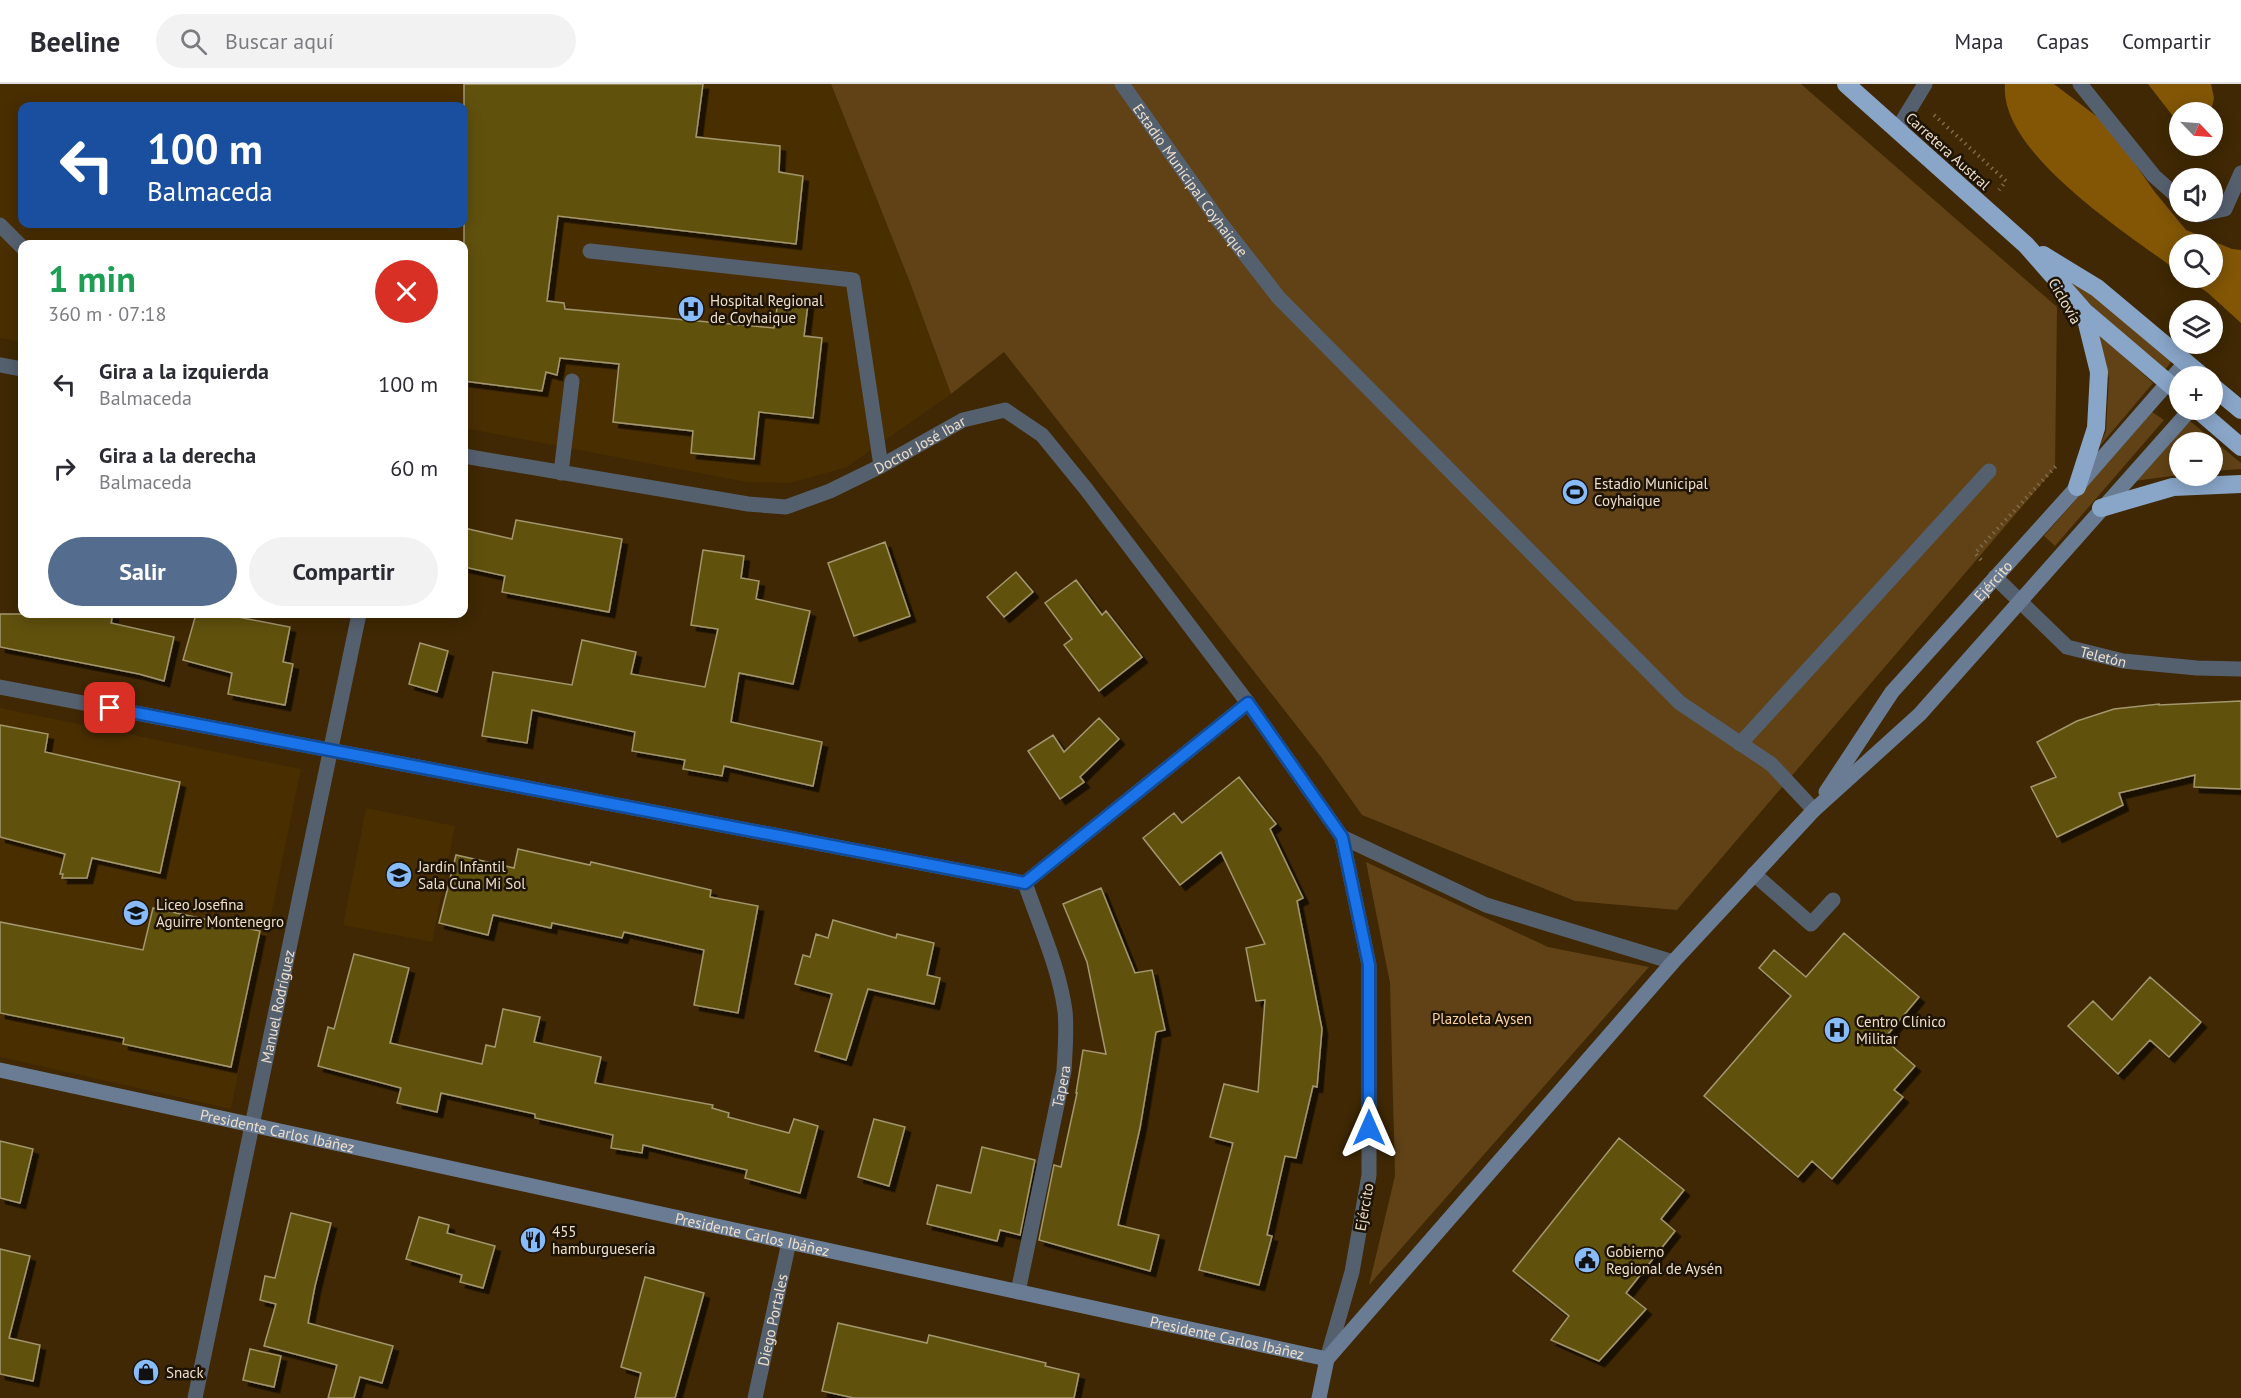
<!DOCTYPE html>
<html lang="es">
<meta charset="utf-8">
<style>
:root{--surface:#fff;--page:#f2f2f3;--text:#2b2b33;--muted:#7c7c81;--line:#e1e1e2;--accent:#546c8d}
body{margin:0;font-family:"PT Sans",sans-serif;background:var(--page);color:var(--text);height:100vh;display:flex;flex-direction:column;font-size:22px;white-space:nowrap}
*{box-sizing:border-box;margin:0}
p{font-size:20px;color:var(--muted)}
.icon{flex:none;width:33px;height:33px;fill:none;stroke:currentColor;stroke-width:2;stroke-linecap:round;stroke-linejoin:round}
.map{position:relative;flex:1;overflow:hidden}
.sheet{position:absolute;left:18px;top:156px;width:450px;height:378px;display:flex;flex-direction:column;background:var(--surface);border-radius:12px;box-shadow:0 3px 15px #0003}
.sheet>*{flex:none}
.hud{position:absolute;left:18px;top:18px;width:450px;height:126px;border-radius:12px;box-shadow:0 3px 15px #0003;background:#1a4fa0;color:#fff;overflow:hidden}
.needle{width:39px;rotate:115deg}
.controls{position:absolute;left:2169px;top:18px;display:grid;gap:12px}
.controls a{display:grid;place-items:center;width:54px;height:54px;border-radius:50%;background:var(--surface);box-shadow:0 3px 15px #0003;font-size:30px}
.pin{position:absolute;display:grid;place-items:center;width:51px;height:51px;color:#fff;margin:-26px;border-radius:12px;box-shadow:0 3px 9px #0006}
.me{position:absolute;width:66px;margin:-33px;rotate:0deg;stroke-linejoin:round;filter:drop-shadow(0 0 4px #0008)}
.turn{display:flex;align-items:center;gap:21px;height:126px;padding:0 30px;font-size:27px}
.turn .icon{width:78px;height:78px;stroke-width:2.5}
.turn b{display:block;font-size:42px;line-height:51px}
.round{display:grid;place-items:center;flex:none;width:63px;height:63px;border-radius:32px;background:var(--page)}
.overview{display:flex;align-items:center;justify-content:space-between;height:102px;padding:0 30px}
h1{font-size:36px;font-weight:800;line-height:45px;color:#1e9e55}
.primary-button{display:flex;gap:12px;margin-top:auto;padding:12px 30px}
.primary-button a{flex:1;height:69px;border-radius:36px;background:var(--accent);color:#fff;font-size:24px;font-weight:800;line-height:69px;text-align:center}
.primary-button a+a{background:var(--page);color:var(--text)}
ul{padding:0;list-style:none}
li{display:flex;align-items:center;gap:18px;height:84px;padding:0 30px}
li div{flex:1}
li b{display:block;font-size:22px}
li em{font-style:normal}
header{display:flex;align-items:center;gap:36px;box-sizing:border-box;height:84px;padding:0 30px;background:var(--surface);border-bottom:2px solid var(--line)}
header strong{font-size:28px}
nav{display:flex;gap:33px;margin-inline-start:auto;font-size:21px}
.search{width:420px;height:54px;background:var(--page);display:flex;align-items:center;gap:15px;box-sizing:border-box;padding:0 21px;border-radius:33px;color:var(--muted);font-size:22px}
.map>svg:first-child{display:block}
.built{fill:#492e00;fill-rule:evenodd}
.green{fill:#604216}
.forest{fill:#825605}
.building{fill:#615111;stroke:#a3976d;stroke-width:1.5;filter:url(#shadow)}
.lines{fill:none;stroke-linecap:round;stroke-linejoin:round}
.path{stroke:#7f6b4c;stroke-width:4;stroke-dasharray:1.5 4.5;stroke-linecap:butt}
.lane{stroke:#55606f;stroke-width:15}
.street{stroke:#55606f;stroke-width:15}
.secondary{stroke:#6a7c93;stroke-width:15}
.highway{stroke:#89a5c8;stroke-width:18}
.route-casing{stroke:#114b97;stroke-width:15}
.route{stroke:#1a73e8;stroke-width:10}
.labels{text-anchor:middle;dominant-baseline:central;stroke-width:5;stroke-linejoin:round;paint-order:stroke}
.street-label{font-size:15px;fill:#eedfcc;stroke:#1e1406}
.poi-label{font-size:15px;fill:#eedfcc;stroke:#1e1406;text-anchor:start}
.park-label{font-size:15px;fill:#fbd4a1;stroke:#1e1406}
</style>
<header>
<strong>Beeline</strong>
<div class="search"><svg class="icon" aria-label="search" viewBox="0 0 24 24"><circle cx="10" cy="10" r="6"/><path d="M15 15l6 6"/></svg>Buscar aquí</div>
<nav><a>Mapa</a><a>Capas</a><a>Compartir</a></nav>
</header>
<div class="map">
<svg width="2241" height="1314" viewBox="0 0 2241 1314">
<defs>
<filter id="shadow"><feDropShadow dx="5.5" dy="5.5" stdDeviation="0" flood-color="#0009"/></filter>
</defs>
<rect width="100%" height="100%" fill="#3f2803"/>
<path class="built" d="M0,0H831L909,196L951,310L847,383L790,399L746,398L464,344V160H22V258L0,254ZM22,22H464V140H22Z
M0,624L301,685L231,1025L0,973Z
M366,724L455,742L432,858L343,841Z"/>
<path class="green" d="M831,0H1801L2057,223L2055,384L1677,826L1575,817L1362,731L1321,673L1004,268L951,310L909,196Z
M2063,192L2098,213L2176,272L2164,287L2090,220Z
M2098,249L2153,299L2099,363L2106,347L2109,294Z
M2152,328L2164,336L2055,462L2044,452Z
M2190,337L2241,379V385L2213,387L2212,358H2180L2179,391L2135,397Z
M1366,778L1548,863L1649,883L1369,1201L1395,1092L1390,899Z"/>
<path class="forest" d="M2005,0H2054L2108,41L2154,107L2186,146L2232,165L2241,166V239L2208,209L2187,194H2212V160H2180L2179,188C2131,152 1998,69 2005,0Z
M2148,0H2211L2214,14L2211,28H2180L2179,40Z"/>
<path class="building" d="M464,0H703L696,53L780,62L779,88L803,92L796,160L558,132L547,217L564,219L565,225L774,244L778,217L808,220L804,252L822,254L813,334L759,328L754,375L691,369L693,347L613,338L619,280L560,274L557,291L546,288L542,307L464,297Z
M516,436L622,455L609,528L502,508L505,492L464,483V444L512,455Z
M885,458L910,532L854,552L828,479Z
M703,466L744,472L741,494L759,497L756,515L810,527L793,600L739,589L731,638L822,658L813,702L724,682L722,692L683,685L685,676L632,667L635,648L532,626L527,659L482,652L493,588L572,601L582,556L636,568L631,590L705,603L718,545L691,541Z
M1016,488L1033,508L1004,533L987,513Z
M1076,496L1102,531L1106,527L1142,573L1099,607L1064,561L1072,555L1045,519Z
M0,530H113L111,539L174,553L164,597L139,590L0,563Z
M196,530H222L290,543L283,578L293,580L285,621L228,610L232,589L183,576Z
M420,559L448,567L437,608L409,600Z
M2241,617V705L2194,703L2195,691L2119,709L2123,721L2057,753L2031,703L2056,693L2037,658L2077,637L2114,625L2159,620V621Z
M1099,634L1119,655L1080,693L1084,698L1060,715L1028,667L1053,651L1064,668Z
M0,641L48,650L45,668L180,698L160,789L92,774L87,794H62L63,790H60L65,770L0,753Z
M1239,693L1276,740L1270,745L1303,814L1297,817L1322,945L1317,1003L1313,1002L1296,1074L1285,1072L1267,1151L1272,1152L1259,1201L1199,1186L1233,1059L1210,1053L1224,1000L1258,1008L1265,916L1256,917L1246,864L1265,860L1221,768L1180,801L1143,754L1174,729L1182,739Z
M518,765L590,781L591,778L711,806L710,813L758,822L738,929L694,921L704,866L624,848L622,854L552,839L551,844L493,831L488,851L439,839L456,771L514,784Z
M1101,804L1135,889L1152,886L1165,946L1156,948L1140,1044L1118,1141L1159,1151L1150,1187L1039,1156L1054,1081L1061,1083L1077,1009H1076L1083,966L1106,970L1087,878L1063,820Z
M153,824L260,847L231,983L123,960L124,954L0,929V838L143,866Z
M833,836L896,854L897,850L934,859L927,891L940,894L934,920L868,905L846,976L815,967L832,910L795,900L803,871L810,873L816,850L828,854Z
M1844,849L1919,913L1884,955L1915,982L1894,1006L1903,1013L1832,1095L1812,1077L1798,1093L1704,1012L1791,912L1759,884L1774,866L1806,893Z
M354,870L409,884L390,959L482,980L486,961L495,963L503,925L540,933L534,958L601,973L595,999L713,1021L712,1024L729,1029L728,1033L789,1049L794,1035L818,1042L800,1109L745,1094L747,1086L643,1061L642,1069L611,1064L613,1051L535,1034V1030L441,1009L437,1028L397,1019L401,1004L318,982L328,943L334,945Z
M2150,893L2201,938L2169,973L2150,956L2118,990L2068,942L2093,917L2112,936Z
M874,1035L905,1043L889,1102L858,1093Z
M1619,1054L1684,1106L1661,1135L1675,1147L1626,1209L1646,1225L1599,1277L1551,1256L1569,1232L1513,1187Z
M0,1057L33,1065L20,1119L0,1114Z
M982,1063L1035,1076L1020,1151L1000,1146L997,1157L927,1140L937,1101L971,1109Z
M291,1129L331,1139L315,1202L308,1239L393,1262L382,1299L360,1293L354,1314H328L337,1281L264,1262L276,1220L260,1216L265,1192L275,1194Z
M419,1133L449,1141L447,1149L495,1162L483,1204L460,1198L462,1191L406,1175Z
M0,1165L30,1172L9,1254L40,1261L33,1297L0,1290Z
M645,1193L704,1209L675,1314H635L641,1289L621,1283Z
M838,1239L927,1259L929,1251L1046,1279L1045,1282L1079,1290L1074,1314H854L822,1307Z
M250,1265L281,1272L274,1303L243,1296Z"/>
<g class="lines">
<path class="path" d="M1934,31L2006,97L1999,106
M1981,476L1975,469L2056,382"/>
<g class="lane">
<path id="s1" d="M1122,0L1219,137L1279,214L1680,619L1771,680L1814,726"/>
<path d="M0,141L22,163"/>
<path d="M590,167L853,196L881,382"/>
<path d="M561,389L572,297"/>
<path id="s2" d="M1995,493L2067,563L2123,577L2197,584L2241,585"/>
<path d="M1740,660L1989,387"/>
<path d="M1754,790L1811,840L1833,816"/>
</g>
<g class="street">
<path d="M2080,0L2154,92L2180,115"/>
<path d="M1897,46L1925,0"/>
<path d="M2194,128L2197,131L2225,125L2241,89"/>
<path d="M0,281L22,285"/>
<path id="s3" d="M464,372L748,420L786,423L830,407L881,382L963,336L1005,326L1042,351L1086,405L1248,619L1342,753L1369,881V1091L1352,1188L1327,1275"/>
<path d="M0,603L1025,799L1248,619"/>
<path d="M1342,753L1486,821L1673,878"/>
<path id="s4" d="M1018,1208L1064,987C1065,967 1067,947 1065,927C1059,883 1039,840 1025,799"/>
<path id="s5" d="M195,1314L359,530"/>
<path id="s6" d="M755,1314L789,1158"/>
</g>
<g class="secondary">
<path id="s7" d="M1826,708L1892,608L2077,403L2186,278"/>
<path id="s8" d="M0,986L1327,1275"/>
<path d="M1319,1314L1327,1275L1673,878L1814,726L1920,630L2190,326"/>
</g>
<path class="highway" d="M1846,0L2026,161L2084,227L2180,309
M2043,171L2097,204L2202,292
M2212,302L2241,326
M2198,326L2241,363
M2077,403L2096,344L2099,288L2084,227
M2101,424L2173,403L2241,400"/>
</g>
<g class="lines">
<defs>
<path id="route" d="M110,624L1025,799L1248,619L1342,753L1369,881V1044"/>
</defs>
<use href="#route" class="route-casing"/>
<use href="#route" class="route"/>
</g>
<defs>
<symbol id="hospital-disc" viewBox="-11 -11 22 22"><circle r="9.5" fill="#87bbfb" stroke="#1e1406"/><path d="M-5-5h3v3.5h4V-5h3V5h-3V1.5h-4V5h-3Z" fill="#111"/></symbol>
<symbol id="stadium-disc" viewBox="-11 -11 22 22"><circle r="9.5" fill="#87bbfb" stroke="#1e1406"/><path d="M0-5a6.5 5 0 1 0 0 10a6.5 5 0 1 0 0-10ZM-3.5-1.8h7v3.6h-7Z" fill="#111"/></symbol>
<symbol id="school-disc" viewBox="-11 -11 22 22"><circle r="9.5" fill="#87bbfb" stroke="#1e1406"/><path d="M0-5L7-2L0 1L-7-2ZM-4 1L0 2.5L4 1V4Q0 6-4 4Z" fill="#111"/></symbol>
<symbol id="restaurant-disc" viewBox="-11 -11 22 22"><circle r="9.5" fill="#87bbfb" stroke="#1e1406"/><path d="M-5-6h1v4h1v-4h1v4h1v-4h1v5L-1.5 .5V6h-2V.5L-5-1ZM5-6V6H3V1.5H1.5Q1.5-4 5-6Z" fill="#111"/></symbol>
<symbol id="civic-disc" viewBox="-11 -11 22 22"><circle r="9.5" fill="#87bbfb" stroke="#1e1406"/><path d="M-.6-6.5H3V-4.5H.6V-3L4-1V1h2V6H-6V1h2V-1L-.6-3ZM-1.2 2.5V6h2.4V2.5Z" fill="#111"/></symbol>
<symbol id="shop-disc" viewBox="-11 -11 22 22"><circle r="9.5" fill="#87bbfb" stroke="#1e1406"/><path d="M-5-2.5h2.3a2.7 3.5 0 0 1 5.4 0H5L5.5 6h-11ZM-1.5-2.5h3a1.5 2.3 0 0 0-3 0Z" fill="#111"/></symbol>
</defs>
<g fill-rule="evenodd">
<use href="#hospital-disc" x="676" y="210" width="30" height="30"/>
<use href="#stadium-disc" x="1560" y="393" width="30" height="30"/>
<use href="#school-disc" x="384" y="776" width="30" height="30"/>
<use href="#school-disc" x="121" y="814" width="30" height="30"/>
<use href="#hospital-disc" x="1822" y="931" width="30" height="30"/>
<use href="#restaurant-disc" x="518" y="1141" width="30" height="30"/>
<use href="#civic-disc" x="1572" y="1161" width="30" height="30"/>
<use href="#shop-disc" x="131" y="1273" width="30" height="30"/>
</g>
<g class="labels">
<g class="street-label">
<text transform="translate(1948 67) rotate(42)">Carretera Austral</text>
<text stroke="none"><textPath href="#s1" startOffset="118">Estadio Municipal Coyhaique</textPath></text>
<text transform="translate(2065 217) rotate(60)">Ciclovía</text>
<text stroke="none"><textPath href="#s3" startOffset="474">Doctor José Ibar</textPath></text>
<text stroke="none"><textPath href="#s7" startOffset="270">Ejército</textPath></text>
<text stroke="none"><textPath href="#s2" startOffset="138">Teletón</textPath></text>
<text stroke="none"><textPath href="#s5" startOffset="400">Manuel Rodríguez</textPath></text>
<text stroke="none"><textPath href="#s4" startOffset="210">Tapera</textPath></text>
<text stroke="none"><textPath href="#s8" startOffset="284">Presidente Carlos Ibáñez</textPath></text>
<text transform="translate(1364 1123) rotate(-80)">Ejército</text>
<text stroke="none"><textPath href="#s8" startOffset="770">Presidente Carlos Ibáñez</textPath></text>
<text stroke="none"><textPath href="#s6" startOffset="80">Diego Portales</textPath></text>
<text stroke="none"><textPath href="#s8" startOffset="1256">Presidente Carlos Ibáñez</textPath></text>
</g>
<g class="poi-label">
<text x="710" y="216">Hospital Regional<tspan x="710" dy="17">de Coyhaique</tspan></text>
<text x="1594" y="399">Estadio Municipal<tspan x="1594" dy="17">Coyhaique</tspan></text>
<text x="418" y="782">Jardín Infantil<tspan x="418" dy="17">Sala Cuna Mi Sol</tspan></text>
<text x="156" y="820">Liceo Josefina<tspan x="156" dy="17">Aguirre Montenegro</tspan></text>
<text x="1856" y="937">Centro Clínico<tspan x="1856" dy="17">Militar</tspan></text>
<text x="552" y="1147">455<tspan x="552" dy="17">hamburguesería</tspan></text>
<text x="1606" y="1167">Gobierno<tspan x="1606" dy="17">Regional de Aysén</tspan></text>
<text x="166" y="1288">Snack</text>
</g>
<g class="park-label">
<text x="1482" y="934">Plazoleta Aysen</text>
</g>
</g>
</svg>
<div class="controls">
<a><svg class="needle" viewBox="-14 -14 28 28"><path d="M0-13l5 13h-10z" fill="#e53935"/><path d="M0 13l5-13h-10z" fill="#7c7c81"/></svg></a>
<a><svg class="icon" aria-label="sound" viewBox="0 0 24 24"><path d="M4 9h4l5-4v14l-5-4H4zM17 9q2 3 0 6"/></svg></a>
<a><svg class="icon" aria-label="search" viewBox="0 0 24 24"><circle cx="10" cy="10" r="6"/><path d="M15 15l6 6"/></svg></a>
<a><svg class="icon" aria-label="layers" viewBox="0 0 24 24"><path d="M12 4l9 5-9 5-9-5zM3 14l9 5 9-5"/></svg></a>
<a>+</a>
<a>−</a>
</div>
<div class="pin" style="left:110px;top:624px;background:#d93025"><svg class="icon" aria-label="arrive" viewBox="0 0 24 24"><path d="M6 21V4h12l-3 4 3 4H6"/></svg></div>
<svg class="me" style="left:1369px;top:1044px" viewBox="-20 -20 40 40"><path d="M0-17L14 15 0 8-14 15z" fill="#1a73e8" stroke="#fff" stroke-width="4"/></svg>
<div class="hud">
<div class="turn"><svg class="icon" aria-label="left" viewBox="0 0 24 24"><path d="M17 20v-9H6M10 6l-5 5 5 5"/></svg><div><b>100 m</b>Balmaceda</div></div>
</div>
<section class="sheet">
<div class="overview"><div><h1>1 min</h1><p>360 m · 07:18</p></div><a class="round" style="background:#d93025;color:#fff"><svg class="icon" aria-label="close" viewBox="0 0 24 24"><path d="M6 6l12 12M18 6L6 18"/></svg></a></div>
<ul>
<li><svg class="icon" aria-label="left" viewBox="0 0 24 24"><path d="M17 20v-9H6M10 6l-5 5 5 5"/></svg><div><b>Gira a la izquierda</b><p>Balmaceda</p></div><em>100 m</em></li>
<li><svg class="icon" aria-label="right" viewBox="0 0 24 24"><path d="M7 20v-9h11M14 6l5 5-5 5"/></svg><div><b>Gira a la derecha</b><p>Balmaceda</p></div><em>60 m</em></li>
</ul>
<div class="primary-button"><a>Salir</a><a>Compartir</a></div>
</section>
</div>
